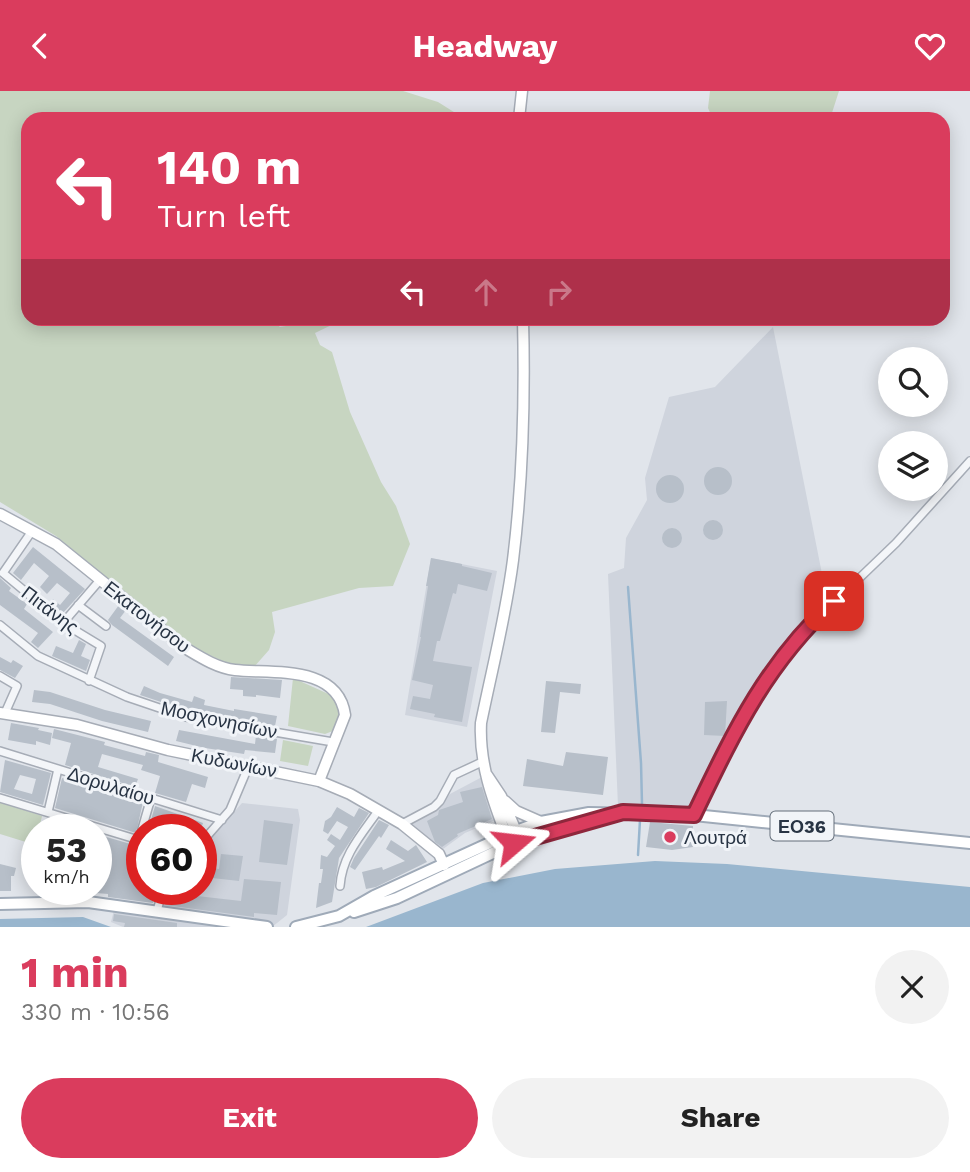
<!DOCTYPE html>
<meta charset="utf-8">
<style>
:root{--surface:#fff;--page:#f2f2f2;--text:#222;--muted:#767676;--accent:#da3c5d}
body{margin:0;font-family:"Work Sans",sans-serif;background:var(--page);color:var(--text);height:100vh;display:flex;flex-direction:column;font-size:26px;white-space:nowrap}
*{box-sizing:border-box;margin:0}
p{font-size:23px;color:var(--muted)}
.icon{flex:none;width:38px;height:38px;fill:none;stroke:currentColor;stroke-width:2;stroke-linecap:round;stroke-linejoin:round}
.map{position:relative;height:836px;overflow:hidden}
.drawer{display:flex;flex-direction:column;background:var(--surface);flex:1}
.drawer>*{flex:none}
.hud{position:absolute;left:21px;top:21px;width:929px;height:214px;border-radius:21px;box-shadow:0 4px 18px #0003;background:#da3c5d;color:#fff;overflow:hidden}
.tools{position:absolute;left:878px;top:256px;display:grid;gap:14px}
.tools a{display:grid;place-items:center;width:70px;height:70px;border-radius:50%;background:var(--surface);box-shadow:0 4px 18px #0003;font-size:35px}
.speed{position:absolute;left:21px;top:723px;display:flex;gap:14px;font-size:35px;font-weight:700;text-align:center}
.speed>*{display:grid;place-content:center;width:91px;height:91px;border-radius:50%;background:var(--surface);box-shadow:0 4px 18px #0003;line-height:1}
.speed small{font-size:18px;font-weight:400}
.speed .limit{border:10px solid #d22;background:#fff;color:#111}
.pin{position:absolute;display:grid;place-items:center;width:60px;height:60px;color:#fff;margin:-30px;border-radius:14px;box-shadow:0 4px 10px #0006}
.me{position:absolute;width:77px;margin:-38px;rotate:73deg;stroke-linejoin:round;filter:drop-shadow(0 0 5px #0008)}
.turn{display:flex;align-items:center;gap:24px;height:147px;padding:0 21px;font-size:32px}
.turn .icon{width:91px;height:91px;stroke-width:2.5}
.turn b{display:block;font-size:49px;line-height:60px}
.lanes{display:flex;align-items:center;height:66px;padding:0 21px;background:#0003;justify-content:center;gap:35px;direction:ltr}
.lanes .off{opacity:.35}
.round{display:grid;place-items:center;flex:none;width:74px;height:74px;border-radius:37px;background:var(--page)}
.overview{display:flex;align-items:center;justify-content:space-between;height:119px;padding:0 21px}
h1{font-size:42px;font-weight:700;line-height:52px;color:var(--accent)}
.action{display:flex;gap:14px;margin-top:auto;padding:14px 21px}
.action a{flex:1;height:80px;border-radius:42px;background:var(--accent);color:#fff;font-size:28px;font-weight:700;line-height:80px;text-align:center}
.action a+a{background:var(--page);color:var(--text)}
header{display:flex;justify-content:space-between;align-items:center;height:91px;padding:0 21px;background:var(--accent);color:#fff;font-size:32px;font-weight:700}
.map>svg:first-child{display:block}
.built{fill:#cfd4dd}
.green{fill:#c7d5c1}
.water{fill:#99b6ce}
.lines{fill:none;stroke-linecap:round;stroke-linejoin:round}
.stream{stroke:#99b6ce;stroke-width:2.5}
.building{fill:#b7bfc9;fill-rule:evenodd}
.street-casing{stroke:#a6acb6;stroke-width:10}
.secondary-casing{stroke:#a6acb6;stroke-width:13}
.primary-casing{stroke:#9faab8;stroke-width:14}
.street{stroke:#f4f6f9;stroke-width:7}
.secondary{stroke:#fff;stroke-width:10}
.primary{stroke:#fff;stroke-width:10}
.route-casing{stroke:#8e273c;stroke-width:18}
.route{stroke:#da3c5d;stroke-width:12}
.poi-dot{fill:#da3c5d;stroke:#f1f4f8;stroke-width:2.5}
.labels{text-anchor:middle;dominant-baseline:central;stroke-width:6;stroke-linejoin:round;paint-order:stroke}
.shield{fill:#f1f4f8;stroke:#646e7a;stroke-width:2}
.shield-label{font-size:18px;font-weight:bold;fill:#283444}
.street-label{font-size:19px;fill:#283444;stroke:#f1f4f8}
.poi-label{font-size:19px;fill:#283444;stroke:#f1f4f8;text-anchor:start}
</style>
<header><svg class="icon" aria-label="back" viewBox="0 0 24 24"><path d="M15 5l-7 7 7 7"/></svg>Headway<svg class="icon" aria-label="heart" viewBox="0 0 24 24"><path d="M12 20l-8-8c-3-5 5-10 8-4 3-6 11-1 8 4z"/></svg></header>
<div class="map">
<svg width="970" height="836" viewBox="0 0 970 836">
<rect width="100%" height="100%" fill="#e1e5eb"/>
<path class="built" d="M773,236L827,508L752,595L694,715H618L608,483L624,477L626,447L647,409L645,387L669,306L715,296Z
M431,467L497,480L467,636L405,624Z
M482,686L495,729L465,742L439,761L410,733L434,720L450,703Z
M242,712L298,718L300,729L287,824L272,836H123L111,831L114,819L158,826L163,808L169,798H201V758Z"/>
<path class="green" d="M0,0H403L438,11L465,28H28V228H242L245,230L247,228H270L280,236L286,235L284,228H344L315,242L320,254L332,261L350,321L381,391L396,415L410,453L393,495L359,497L272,521L275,541L269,559L254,576L231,574L190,555L56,445L0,411Z
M710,0H839L830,28H713L708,17Z
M293,587L333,605L342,618L338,638L325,643L288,635Z
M283,649L313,655L308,675L280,670Z
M0,711L42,725L39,738H37L30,778L28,777L29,752L0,743Z"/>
<path class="water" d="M655,770L727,773L970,796V836H366L483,792L555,778Z
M83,826L111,836H0V828Z"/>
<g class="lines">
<path class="stream" d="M628,496L641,672L642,713
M638,764L640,729"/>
</g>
<path class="building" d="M704 390a14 14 0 1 1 28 0a14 14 0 1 1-28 0Z
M656 398a14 14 0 1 1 28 0a14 14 0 1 1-28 0Z
M703 439a10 10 0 1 1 20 0a10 10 0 1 1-20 0Z
M662 447a10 10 0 1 1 20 0a10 10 0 1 1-20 0Z
M33,456L85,498L62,523L49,512L53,508L60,514L70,502L57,492L47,503L40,496L49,485L34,472L21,489L13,482Z
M431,467L462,473V475L492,482L487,500L458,493L456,503L453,502L440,550H437L433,570L472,576L462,631L434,626L435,623L410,618L413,605L430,608L433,594L412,589L421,546H420L428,495H426Z
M0,487L11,497L9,500L27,513L24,518L53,541L38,557L31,551L38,542L0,514Z
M119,514L126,519L120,527L174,566L168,575L112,534L108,529Z
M79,549L86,553L81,565L90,569L86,580L52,565L56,555L73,562Z
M0,566L11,572L13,569L23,575L15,587L0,579Z
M231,586L282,589L280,607L256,604V606L243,605V599L230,598Z
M546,590L581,593L580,603L560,601L555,642L541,641Z
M144,595L160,602L192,611L194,605L205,609L204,614L234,620V618L277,625L275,635L188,620L140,604Z
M34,599L50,601L105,619L151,630L148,641L102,630L50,613L32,611Z
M727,610L725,645L704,644L705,611Z
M11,632L39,637L38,639L52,642L50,654L36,650V654L8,649Z
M54,638L105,651L104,654L130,661L145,665L146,661L159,664L158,671L208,686L205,697L192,693L186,711L155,702L160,685L141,679L143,674L102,663L98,676L138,688L135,696L65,674L71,652L52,647Z
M179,639L255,653L256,644L277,648L275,662L245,659L244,663L205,657L176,650Z
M566,661L608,666L603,704L523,695L527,668L563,675Z
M5,669L51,682L43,714L0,701ZM20,684L36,688L32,703L14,698Z
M62,687L112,705L113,702L143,711L136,742L55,717Z
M482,696L492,728L457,743L458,745L442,756L435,751L427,730L438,724L439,719L463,711L460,701Z
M155,715L203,732L201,738H186L187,736L156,726L154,730L151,729Z
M337,716L354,726L359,717L369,722L339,767L332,811L316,817L319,792H321L323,778H320L321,764L327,766L335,755L327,749L331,743L340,749L348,736L337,730L328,743L323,740L325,730L331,726Z
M264,729L293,733L287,774L259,771Z
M379,729L389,734L381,747L379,745L355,779L350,776L354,767Z
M650,731L693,735V756L672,759L646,756Z
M103,745L134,754L133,775L142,776V798H157L153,812L108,806V803L96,802L99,763Z
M391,749L408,760L416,754L427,771L376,796L366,798L362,781L382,776L383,779L405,770L386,758Z
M221,763L243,765L239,790L212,787L213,777L219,778Z
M0,773L16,777L14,785H11V800H0Z
M244,788L281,791L277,824L254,822V826L165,814L170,798H198L197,805L241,810Z
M114,823L177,832V836H124L125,832L113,830Z"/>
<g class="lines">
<defs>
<path id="street" d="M32,440L3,482L63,532L101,555L89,590
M78,514L106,535
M63,532L100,489
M0,534L38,565L127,606L186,626L333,651
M0,585L17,595L5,622
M0,660L222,729
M0,707L142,750
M48,721L58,678
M694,724L745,621L769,582L797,547L896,452L970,370
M402,733L434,716L440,710L454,684L482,671
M142,738L151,707
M201,752L230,719L249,674
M340,795C342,765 361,744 378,720
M88,811L89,798
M157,820L163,798"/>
<path id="secondary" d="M519,28L522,0
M0,423L56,453L185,557C200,566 217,577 235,579C271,583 338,573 345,624L319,690
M0,622L77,634L168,659L319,690L350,703L402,733L439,763L444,774
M487,684L501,705L516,740L515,745
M505,710L516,720L541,731
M511,749L506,744C492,707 479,672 481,632C492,578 506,524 513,469C523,388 525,308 523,228"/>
<path id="primary" d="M0,813L88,811L267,836
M354,821L397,807L514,752L603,726
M296,836L339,825L374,805L516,740L541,731L589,722L694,724L970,752"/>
</defs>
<use href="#street" class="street-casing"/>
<use href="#secondary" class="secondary-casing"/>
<use href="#primary" class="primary-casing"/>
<use href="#street" class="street"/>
<use href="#secondary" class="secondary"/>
<use href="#primary" class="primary"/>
</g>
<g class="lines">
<defs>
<path id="route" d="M514,752L623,721L694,724C734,641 765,574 834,510"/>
</defs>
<use href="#route" class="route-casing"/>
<use href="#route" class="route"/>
</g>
<circle class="poi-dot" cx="670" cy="746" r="7"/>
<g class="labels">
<rect class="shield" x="770.5" y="720.5" width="63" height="29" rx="5"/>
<g class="shield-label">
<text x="802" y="735">ΕΟ36</text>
</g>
<g class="street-label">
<text transform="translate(50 519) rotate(37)">Πιτάνης</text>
<text transform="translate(147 526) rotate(38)">Εκατονήσου</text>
<text transform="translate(219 629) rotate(12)">Μοσχονησίων</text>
<text transform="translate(234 672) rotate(11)">Κυδωνίων</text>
<text transform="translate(111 695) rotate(17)">Δορυλαίου</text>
</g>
<g class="poi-label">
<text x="684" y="746">Λουτρά</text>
</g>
</g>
</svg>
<div class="tools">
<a><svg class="icon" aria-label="search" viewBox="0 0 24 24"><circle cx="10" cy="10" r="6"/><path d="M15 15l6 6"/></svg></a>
<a><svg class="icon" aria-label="layers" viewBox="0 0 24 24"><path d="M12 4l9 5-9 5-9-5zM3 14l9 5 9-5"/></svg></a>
</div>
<div class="speed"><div>53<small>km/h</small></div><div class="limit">60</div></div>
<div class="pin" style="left:834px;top:510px;background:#d93025"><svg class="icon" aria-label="arrive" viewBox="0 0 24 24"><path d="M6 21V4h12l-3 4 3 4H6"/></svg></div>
<svg class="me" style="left:514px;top:752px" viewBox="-20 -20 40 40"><path d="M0-17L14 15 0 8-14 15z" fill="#da3c5d" stroke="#fff" stroke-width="4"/></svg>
<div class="hud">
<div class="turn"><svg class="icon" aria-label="left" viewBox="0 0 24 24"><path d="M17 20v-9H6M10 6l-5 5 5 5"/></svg><div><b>140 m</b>Turn left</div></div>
<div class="lanes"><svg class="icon" aria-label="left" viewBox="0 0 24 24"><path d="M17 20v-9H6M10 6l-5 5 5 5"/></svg><svg class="icon off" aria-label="ahead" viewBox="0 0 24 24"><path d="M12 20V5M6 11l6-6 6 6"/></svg><svg class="icon off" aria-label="right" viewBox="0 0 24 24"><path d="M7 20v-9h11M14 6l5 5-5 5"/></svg></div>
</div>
</div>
<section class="drawer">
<div class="overview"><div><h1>1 min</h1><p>330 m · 10:56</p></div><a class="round"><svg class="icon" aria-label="close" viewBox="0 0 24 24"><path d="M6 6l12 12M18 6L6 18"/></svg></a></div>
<div class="action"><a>Exit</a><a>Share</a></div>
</section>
